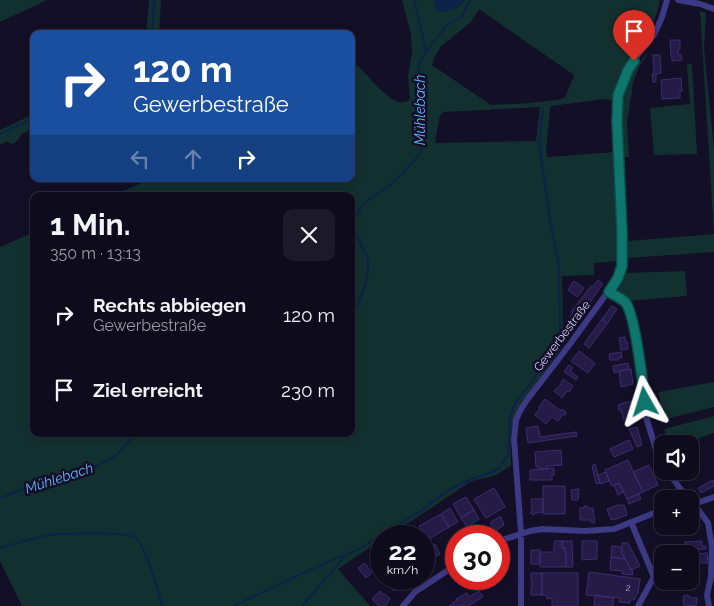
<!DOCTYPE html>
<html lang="de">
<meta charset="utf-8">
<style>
:root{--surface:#0e0b1c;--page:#1c1929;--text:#f1f3f6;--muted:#9b9ba3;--line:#2e2b3b}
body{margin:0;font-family:Raleway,sans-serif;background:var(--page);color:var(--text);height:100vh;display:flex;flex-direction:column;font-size:19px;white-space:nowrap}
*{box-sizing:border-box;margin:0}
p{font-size:16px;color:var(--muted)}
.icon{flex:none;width:28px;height:28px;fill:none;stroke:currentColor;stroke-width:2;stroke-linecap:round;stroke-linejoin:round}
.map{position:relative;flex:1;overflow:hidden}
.side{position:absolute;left:30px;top:192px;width:325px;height:245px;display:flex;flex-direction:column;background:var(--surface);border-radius:10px;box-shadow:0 2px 8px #0003,0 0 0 1px var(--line)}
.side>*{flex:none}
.hud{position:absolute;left:30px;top:30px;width:325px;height:152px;border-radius:10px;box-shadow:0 2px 8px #0003,0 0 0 1px var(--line);background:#1a4fa0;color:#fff;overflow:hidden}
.fabs{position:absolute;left:654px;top:435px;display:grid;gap:10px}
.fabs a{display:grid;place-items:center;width:45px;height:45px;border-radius:10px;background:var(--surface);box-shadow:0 2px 8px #0003,0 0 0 1px var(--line);font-size:25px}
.speed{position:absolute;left:370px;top:525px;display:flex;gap:10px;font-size:25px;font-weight:700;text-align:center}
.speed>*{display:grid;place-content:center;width:65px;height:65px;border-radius:50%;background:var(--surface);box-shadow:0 2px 8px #0003,0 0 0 1px var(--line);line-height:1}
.speed small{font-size:12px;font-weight:400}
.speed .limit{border:8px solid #d22;background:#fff;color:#111}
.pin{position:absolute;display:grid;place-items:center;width:42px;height:42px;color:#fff;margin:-51px -21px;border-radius:50% 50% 50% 0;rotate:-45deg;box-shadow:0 0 5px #0007}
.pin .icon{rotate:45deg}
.me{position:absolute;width:55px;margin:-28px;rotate:354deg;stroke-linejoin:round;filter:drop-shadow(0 0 4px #0008)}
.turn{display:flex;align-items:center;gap:18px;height:105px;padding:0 20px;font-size:22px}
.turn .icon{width:65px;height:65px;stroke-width:2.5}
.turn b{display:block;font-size:35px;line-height:42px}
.lanes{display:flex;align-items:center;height:48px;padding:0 20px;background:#0003;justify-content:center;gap:25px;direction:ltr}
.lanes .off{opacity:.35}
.round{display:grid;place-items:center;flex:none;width:52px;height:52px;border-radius:10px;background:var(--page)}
.overview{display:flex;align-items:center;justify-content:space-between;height:85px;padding:0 20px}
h1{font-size:30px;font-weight:700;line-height:38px}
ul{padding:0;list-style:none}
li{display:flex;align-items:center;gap:15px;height:75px;padding:0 20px}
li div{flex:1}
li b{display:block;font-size:19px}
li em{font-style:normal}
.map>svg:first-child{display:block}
.green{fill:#12302f;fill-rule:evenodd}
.water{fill:#0c2248}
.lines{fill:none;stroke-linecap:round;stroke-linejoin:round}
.stream{stroke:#0c2248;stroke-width:2}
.building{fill:#241b47;stroke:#3b2d73}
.minor{stroke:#3d3a85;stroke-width:6}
.route-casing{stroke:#0a4d48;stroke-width:12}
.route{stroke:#0f766e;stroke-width:9}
.labels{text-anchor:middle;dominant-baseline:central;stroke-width:5;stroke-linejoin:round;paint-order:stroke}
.number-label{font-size:10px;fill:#aca6d1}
.street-label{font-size:12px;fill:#d9d4ff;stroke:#130f26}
.water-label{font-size:14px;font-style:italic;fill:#62b6ff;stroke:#130f26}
</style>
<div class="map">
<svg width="714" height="606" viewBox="0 0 714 606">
<rect width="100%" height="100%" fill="#130f26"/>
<path class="green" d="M0,0H47L0,22Z
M149,0H161L159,34H146Z
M402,0H434L435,7C450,9 455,13 465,0H660C658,9 656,18 651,26C637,51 613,70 614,102L606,99L551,106L550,110L546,150L547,157L615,152L619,261L594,263V275L562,276L563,335L567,340L520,406C509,425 510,444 511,466L494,476L476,480L468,483L433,507L388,536H381V540L338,569L370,606H22L0,561V247L34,232V434H351V196H112L150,179H351V61C365,68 394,115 410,99L408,76L412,52L411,34ZM479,9L574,75L565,97L562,99L530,103L491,105L432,65L434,58L441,46L470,23ZM540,107L536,141L435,143L440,115L444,112Z
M700,11L706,13L704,48L714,149V252L628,258V241L714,234Z
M647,53V55L639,67L633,83L627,123L629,157H623C623,131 618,103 629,79C633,69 641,61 647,53Z
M687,64H692L697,154L654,155L650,108L690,104Z
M34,114V128L21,135L15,143L11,144L7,141L0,145V130Z
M685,271L687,296L628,301L618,291L626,273Z
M714,382V407L662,420L659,392Z
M714,416V433L683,444H669L664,429Z"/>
<path class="water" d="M434,0H465C458,9 450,12 438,12L435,7Z"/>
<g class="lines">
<path class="stream" d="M414,0L426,51
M152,34L154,0
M0,134L34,118
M351,315C360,303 370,276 368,261C366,246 347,231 356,215C364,200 381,193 393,182C399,177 404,172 409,166C417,158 423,152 423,140L418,74L420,62L426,52L447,25L461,17L470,0
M0,498L51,478L61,477L95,467L116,456L132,437L137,434
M0,548C15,544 30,539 44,536C59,533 125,531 136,538C145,545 159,593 162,606
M233,606L336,558L346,555L359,549L422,510L448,490L474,478L489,473L499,468L508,455L510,419L515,403L552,356L557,344L560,327L559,265L550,220L539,142L543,108
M302,606L346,555"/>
</g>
<path class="building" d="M670,40H680V49H678L679,55H681L682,60L672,61V56H671Z
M653,55H660L661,73L656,74V82H653L652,74H654Z
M681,78L682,91H680V98L662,99L661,80Z
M598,280L603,284L573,325L567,321L573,313L571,312L591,286L592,287Z
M574,281L584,288L577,297L568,290Z
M612,306L617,309L607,324L602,319Z
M602,319L607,324L589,348L584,344Z
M625,337L626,342L628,343L627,344L628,349L621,350L619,338Z
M579,351L595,363L588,373L571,361Z
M621,352L622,358H618V360H610L609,354Z
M628,363L629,369L614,373L613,366Z
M569,365L573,368L570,371L578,377L576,380L564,372Z
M631,369L633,384L621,387L619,371Z
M563,379L573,386L569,392L567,391L562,398L554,391L561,384V383Z
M545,399L561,411L562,409L566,412L565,415L563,414L558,421L552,417L546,424L535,415L540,408L539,407Z
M631,401L632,405H634L635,409L633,410L635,416L631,417V419L624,421L621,410H619L618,405H620V404Z
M538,426L540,437L576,432L577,436L528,443L526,428Z
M637,427L642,445L637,447L629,429Z
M629,440L633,449L614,457L610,449Z
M561,450L562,465L547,466L548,469H539V467H536L535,452Z
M693,459L698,466L689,472L688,471H690V461Z
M628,460L643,492L627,499L619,483L612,486L611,485L605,470Z
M595,464L600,483L596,484L592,466Z
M649,465L658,485L643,492L633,472Z
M554,468V475H552V480H530V470Z
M681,471H688L691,477L682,481L677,474Z
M606,472L609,481L600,484L598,475Z
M713,480L714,486L701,493L698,488Z
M619,483L624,492L618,495L614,485Z
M543,486H565V514H543Z
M494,488L505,507L486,518L474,499Z
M579,489L578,500H572L571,490Z
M639,494L641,499L629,504L627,499Z
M466,497L474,510L461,518L453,504Z
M531,499H543V512L535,513L534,515L530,513L532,510Z
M618,505H624L627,515L621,517L620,518L611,520L607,509Z
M584,506H587V508H593L594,518L595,519L594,523H592L590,520H580V508H584Z
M450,508L458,522L449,527L441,514Z
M474,510L479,519L467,527L461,518Z
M441,514L449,527L427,540L419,526Z
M499,517H501L504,525L495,531L490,523Z
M554,541H562V548H565V552H566V567H540V552H554Z
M562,541H572L573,567H566V552H565V548H562Z
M597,541V559L582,560V541Z
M702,541V546H706V549L685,550V542Z
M622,543H628L640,566L631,570L622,553Z
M435,544L440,554L434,557L429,547Z
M612,546L621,547L622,553L625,559L611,557Z
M531,550H540V564H531Z
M707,553L708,563H696V554Z
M381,554V574L371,561Z
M427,554L434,566L424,572V556Z
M611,557L625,559L631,570H632L633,575L622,574L623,571L610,570Z
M365,563L372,573L366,578L358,568Z
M692,570L700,571L698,584L691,583Z
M589,572L640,579L638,594H637L634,600H630V603L619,602L620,598L586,595Z
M531,573H542V595H531V586H532V582H531Z
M542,573H578V606H552V598L547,599L546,595H542Z
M388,579H404L406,582L394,591L386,580Z
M380,591L383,594H385L390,599L385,606H379L372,599Z
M479,591L483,597L468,606H449L457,600L456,599L467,593L469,597Z
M595,595L614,598L613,606H594Z
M688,595L689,597L697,598V605L684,606L683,596Z"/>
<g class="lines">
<path class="minor" d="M678,0L700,4L714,9
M609,292L626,302L633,320L644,386L646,417L657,453L662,464
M667,471L682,491L684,499
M690,502L694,504L708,523L712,547L711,577L707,595L709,606
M694,504L714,497
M631,522L654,577L638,606
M499,541L530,531L542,529L585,531L614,529L662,510
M403,606L415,592L456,565
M521,606V533L514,439L516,420L520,411L527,400L570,344L618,278L622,266V254L617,121L618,95L628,69L640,52L654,35L662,17L667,0"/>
</g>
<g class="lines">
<defs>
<path id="route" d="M634,61L628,70L618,95L617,121L622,232V266L618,278L609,292C614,295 621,298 625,302C635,312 643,385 645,402"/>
</defs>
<use href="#route" class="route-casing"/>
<use href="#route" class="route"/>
</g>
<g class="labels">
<g class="number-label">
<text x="628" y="587">2</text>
</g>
<g class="street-label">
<text transform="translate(562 336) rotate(-53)">Gewerbestraße</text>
</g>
<g class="water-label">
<text transform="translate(420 110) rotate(-90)">Mühlebach</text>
<text transform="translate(59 478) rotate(-18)">Mühlebach</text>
</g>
</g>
</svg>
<div class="fabs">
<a><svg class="icon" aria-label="sound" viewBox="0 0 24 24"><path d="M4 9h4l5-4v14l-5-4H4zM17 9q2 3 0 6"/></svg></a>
<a>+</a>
<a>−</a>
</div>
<div class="speed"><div>22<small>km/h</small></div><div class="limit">30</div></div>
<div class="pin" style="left:634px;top:61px;background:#d93025"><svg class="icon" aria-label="arrive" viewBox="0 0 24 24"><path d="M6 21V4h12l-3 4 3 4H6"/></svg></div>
<svg class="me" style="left:645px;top:402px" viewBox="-20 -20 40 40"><path d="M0-17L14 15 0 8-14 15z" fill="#0f766e" stroke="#fff" stroke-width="4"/></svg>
<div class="hud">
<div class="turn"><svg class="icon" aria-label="right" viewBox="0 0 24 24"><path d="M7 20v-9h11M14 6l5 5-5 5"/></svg><div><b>120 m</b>Gewerbestraße</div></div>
<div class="lanes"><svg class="icon off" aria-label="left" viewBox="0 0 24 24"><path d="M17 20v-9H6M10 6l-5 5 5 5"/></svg><svg class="icon off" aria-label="ahead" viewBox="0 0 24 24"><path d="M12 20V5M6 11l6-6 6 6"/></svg><svg class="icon" aria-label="right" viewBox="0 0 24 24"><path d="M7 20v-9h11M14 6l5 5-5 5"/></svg></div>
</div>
<section class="side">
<div class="overview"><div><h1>1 Min.</h1><p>350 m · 13:13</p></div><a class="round"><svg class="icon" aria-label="close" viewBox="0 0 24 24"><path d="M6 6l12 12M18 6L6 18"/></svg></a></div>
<ul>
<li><svg class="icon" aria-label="right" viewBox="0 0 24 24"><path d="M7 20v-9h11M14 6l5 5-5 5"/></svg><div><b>Rechts abbiegen</b><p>Gewerbestraße</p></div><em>120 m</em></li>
<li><svg class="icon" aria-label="arrive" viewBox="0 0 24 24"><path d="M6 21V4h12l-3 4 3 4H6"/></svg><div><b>Ziel erreicht</b></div><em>230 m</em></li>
</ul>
</section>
</div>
